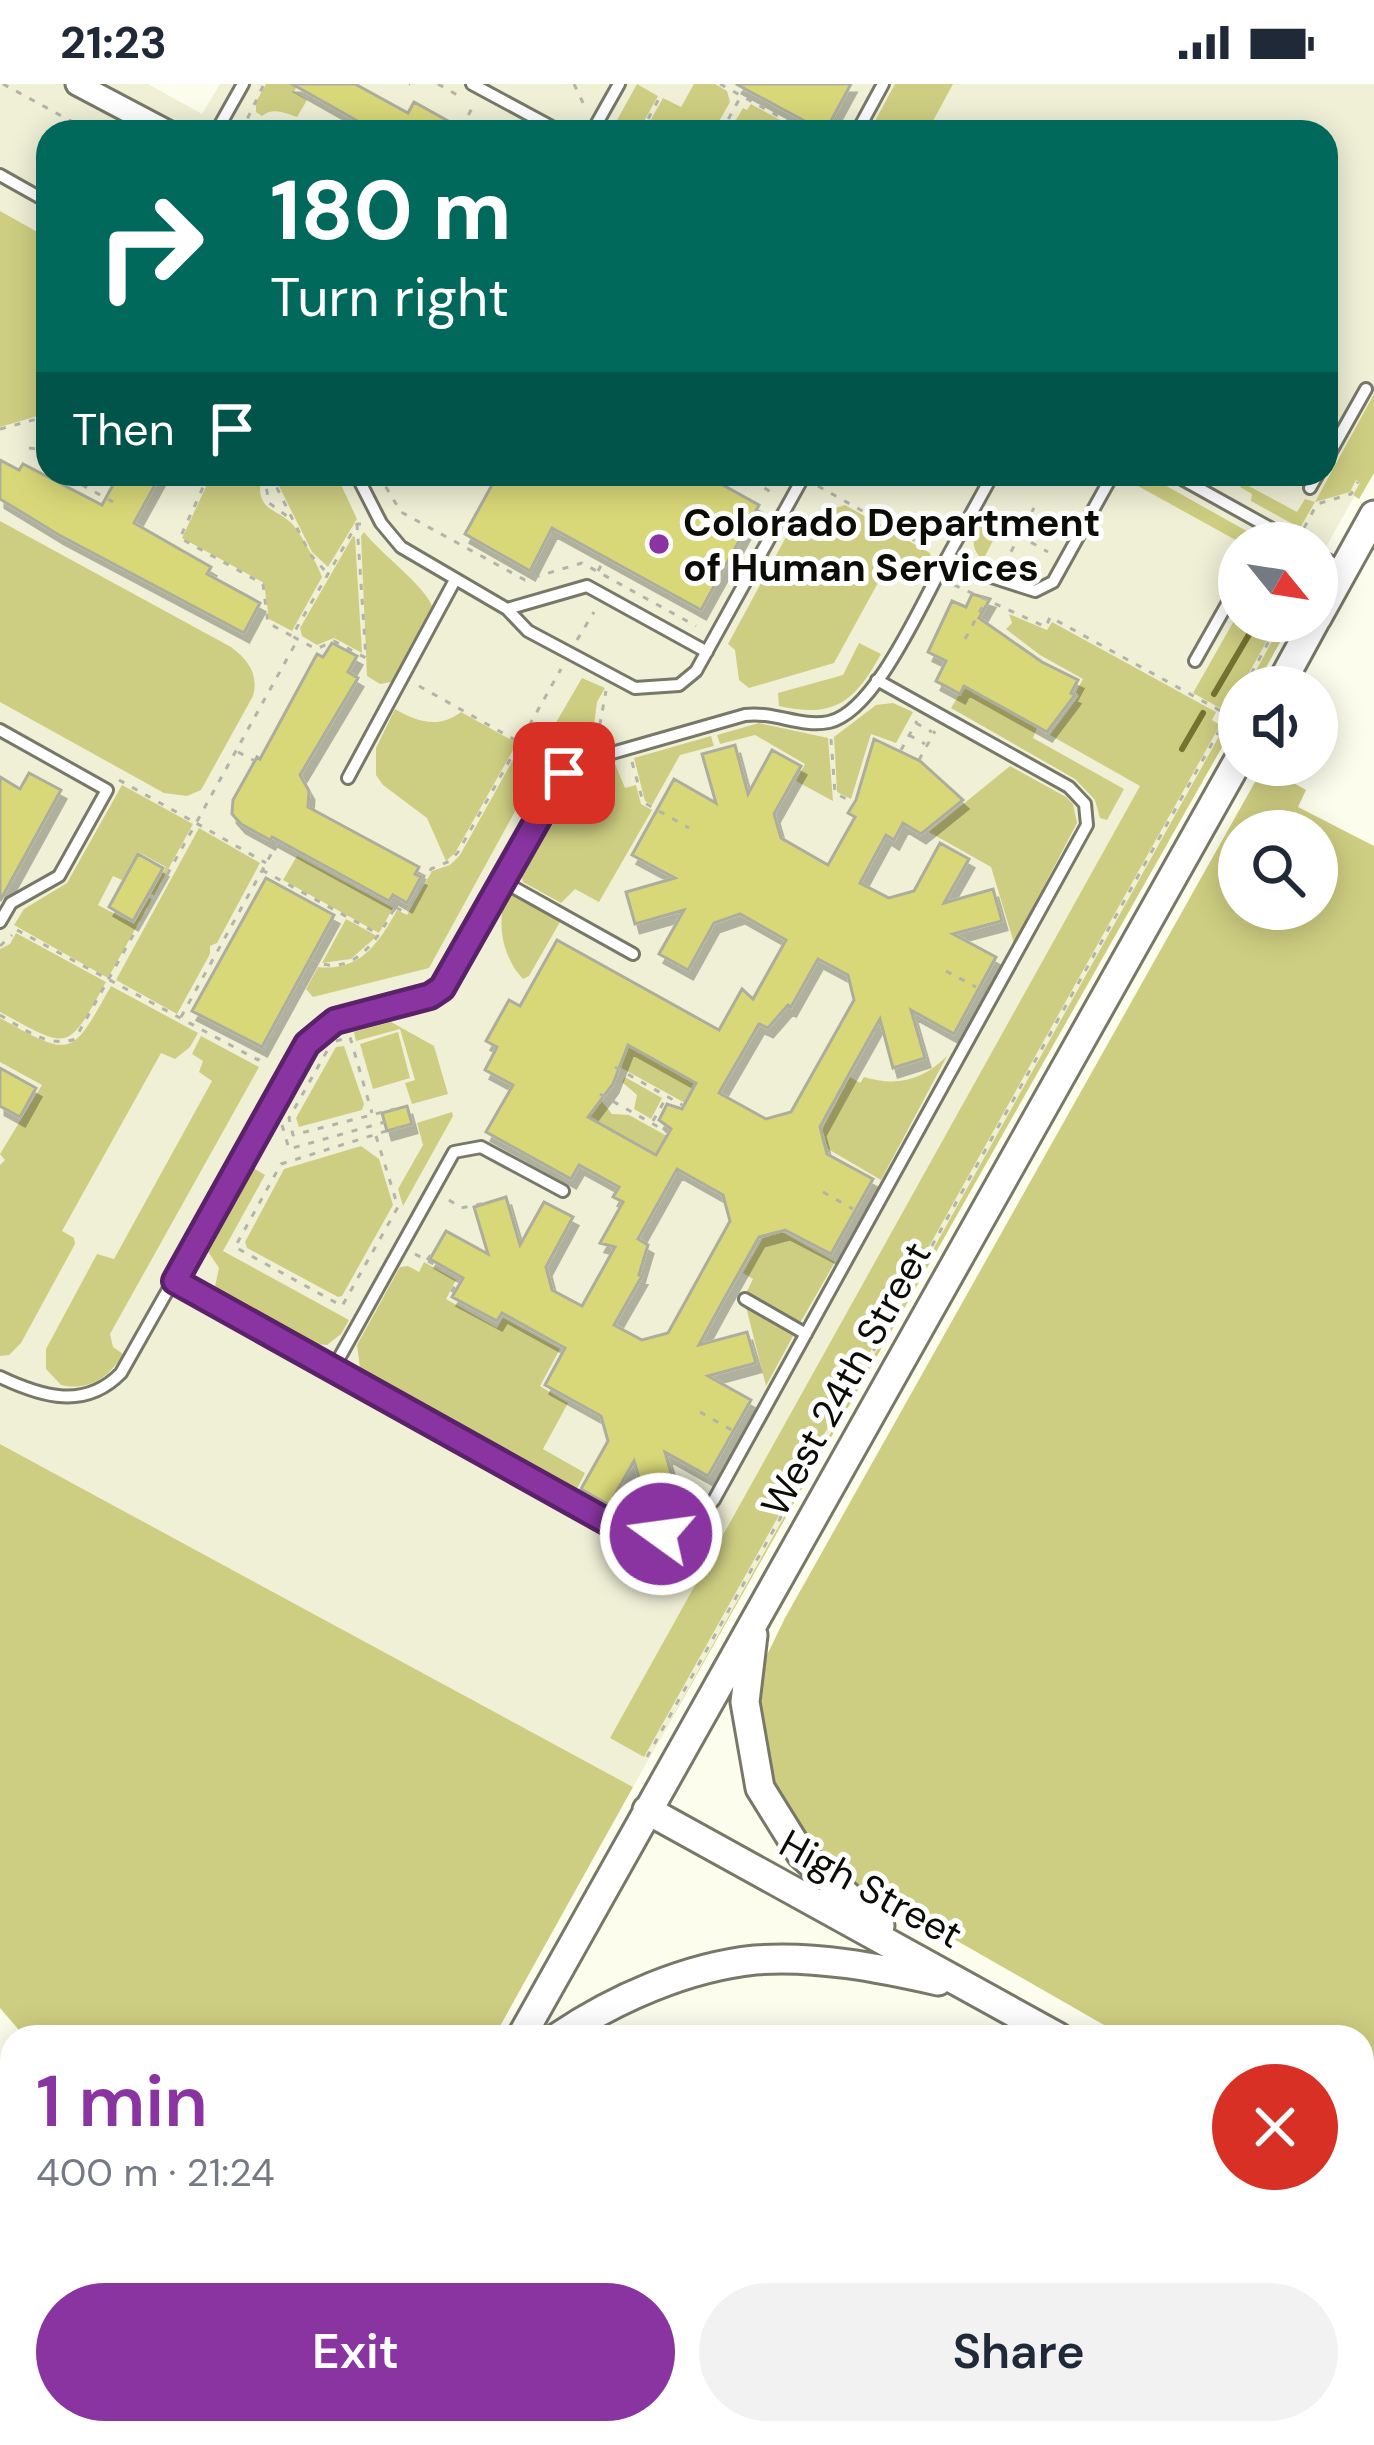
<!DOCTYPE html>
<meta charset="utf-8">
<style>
:root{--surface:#fff;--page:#f2f2f3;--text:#1f2937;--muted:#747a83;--accent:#8934a1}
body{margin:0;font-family:"DM Sans",sans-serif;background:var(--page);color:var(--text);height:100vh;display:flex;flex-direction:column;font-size:45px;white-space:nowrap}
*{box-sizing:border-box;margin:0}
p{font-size:39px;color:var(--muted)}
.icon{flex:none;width:66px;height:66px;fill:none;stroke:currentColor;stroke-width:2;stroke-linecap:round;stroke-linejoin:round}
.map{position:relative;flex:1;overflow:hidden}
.sheet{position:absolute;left:0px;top:1941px;width:1374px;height:420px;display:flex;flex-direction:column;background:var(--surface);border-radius:36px 36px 0 0;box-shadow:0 6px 30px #0003}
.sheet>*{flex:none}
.banner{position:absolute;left:36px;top:36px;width:1302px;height:366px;border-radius:36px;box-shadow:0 6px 30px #0003;background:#00695c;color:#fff;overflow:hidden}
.needle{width:78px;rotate:120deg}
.controls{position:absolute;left:1218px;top:438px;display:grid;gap:24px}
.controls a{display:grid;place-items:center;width:120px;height:120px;border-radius:50%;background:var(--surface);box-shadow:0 6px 30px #0003;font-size:60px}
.pin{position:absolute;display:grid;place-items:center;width:102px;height:102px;color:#fff;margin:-51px;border-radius:24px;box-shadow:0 6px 18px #0006}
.me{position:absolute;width:132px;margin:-66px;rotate:284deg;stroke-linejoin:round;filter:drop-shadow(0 0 9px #0008)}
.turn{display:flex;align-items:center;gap:42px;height:252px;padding:0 36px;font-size:54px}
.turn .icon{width:156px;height:156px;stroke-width:2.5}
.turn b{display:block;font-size:84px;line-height:102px}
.then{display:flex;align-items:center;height:114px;padding:0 36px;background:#0003;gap:24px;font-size:45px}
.round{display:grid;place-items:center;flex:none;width:126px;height:126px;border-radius:63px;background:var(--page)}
.headline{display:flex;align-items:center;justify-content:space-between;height:204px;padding:0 36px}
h1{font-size:72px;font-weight:600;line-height:90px;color:var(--accent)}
.action{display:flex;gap:24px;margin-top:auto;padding:24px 36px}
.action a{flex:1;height:138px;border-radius:72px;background:var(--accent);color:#fff;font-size:48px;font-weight:600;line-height:138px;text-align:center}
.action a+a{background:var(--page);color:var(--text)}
.status{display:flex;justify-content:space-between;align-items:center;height:84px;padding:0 60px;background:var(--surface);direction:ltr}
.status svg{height:33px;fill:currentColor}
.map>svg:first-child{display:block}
.built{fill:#f0f0d7;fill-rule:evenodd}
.green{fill:#cece82;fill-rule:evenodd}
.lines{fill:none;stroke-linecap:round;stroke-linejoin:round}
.stream{stroke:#757430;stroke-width:6}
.building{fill:#d9d879;stroke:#adad9d;stroke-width:3;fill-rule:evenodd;filter:url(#shadow)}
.service-casing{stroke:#787869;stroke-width:16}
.minor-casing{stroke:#787869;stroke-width:27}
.tertiary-casing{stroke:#787869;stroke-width:33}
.path{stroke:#b3b4a7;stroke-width:3;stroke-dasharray:6 9;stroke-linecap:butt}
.service{stroke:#fff;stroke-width:10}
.minor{stroke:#fff;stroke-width:21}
.tertiary{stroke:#fff;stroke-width:27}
.route-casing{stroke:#592269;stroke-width:30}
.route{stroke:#8934a1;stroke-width:21}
.poi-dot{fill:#8934a1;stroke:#fff;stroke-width:4.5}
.labels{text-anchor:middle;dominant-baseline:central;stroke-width:10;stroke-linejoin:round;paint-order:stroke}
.poi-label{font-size:39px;font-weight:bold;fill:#0d0d08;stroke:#fff;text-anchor:start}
.street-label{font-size:39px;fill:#0d0d08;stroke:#fff}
</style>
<div class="status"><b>21:23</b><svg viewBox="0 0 49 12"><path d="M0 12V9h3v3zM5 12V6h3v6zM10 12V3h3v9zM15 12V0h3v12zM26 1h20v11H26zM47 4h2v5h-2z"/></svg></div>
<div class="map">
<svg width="1374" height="2361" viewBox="0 0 1374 2361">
<defs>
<filter id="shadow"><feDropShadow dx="5" dy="9" stdDeviation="0" flood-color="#0004"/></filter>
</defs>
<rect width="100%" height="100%" fill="#fcfdec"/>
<path class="built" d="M0,0H148L202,30L220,0H1374V377L1317,479V459H1239V537H1284L1247,603H1239V618L633,1703L0,1360ZM48,48H1326V390H48Z"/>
<path class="green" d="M266,0H298L294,8L307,16L297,33C285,29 273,23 262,32L256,28V18Z
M637,0L658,12L638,48L616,38Z
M694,0H715L727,7L730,18L713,48H644L663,14L681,23Z
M895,0H953L927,48H869Z
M751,20L802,48H729L743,24L747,26Z
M0,127L48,154V329L0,343Z
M1374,310V389L1359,415L1353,411L1360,399L1356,396L1350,408L1315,418L1300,444L1251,417L1252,410L1240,403L1243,399L1297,428L1305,415L1315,418Z
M212,390H262C253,429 278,423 294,442C304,455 316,478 322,493L292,547L269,535L264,499L182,454Z
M273,390H336L357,435L328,483L312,468Z
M1127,390H1145L1268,459H1241L1129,397Z
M845,421L930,469L931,475L916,502L885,486L834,579L749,604L739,596L735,566L728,560L799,429L804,433Z
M981,436L999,445L983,476C969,464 973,451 981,436Z
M0,437L231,563C248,576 259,590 253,612L201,706L187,712L164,709L0,618Z
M364,448C381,470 425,502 432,522L391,598L380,600L367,592L361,452Z
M353,452L355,453L362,569L334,554L317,561L302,552L300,544Z
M1239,528V537H1278L1227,628L1193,609Z
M1009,530L1047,546L1052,538L1216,628L1212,636L1220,641L644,1673L610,1654L1140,702L1050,651L1079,612L1076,608L1083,595L1040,571L1006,545L1012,539Z
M1283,537H1292L1255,603H1247Z
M859,559L881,570C855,617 835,635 779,622L778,609L843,591Z
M582,594L605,604L597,618L593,650L551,662L429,884L313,913L306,905L318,883C360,888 379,859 397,826L407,831L432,787L450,781L460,771L529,647L554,642Z
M964,603L1037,644L1033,654L1124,705L1107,736L1100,734L1095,716L1075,695L951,624Z
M893,619L913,628L896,659L871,650L851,715L837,708L834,653L876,621Z
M395,625C417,638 439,645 461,628L517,659L455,769L446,777L427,734L383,701L376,691V664Z
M1227,638L1234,642L649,1675Z
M759,639L828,654L833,717L796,697L805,680L755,651L720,660L717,651Z
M711,652L714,662L680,671L652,721L645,717L634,674Z
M615,680L625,704L636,701L641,720L652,726L599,818L575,805L561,819L523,798L520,786C547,738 556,693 615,680Z
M1010,682L1066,713L1073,720L1077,739L1014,859L991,783L929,748Z
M1264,682L1306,706L1298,723L1374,762V2092L1362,2085V1953H1125L837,1788L813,1765L773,1705L758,1623L763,1579L785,1534ZM1239,747H1317V825H1239Z
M122,701L193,740L154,811L151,810L166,783L138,768L122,796L113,792L98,821L134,840L149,814L152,815L108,894L14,841L24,825L67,799Z
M199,744L260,779L217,859L210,862V870L177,930L116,896Z
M297,772L393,824L379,849L283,796Z
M508,809L560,838L529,892L523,895C502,873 495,836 508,809Z
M346,835L377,852L351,875L322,879Z
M16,849L106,898C67,969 70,966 0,928V865L10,860Z
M111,902L198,949L190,963L175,975L161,969L62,1147L74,1154L75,1160L21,1259L9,1271L0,1272V1081L5,1076L0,1070L42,1001L0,978V934C72,974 71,974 111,902Z
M391,938L434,962L448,1010L412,1020L405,999L415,996L400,945L356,957L354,948Z
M398,948L410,994L373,1005L360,960Z
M201,952L259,983L110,1250L113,1263L123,1270C108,1295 89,1307 61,1301L46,1285V1265L97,1170L114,1175L212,997L199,988L203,977L192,970Z
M627,961L696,999L685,1019L616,981Z
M344,962L364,1020L362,1026L299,1043L296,1034L336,963Z
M947,972L881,1096L828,1065L822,1046L850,993L860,999L864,993C897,1003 923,996 947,972Z
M625,993L662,1014L651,1035L634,1025L637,1011L622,998Z
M598,1013L612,1030L629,1031L667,1052L656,1071L587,1032Z
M452,1028L453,1032L403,1122L398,1105L423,1061L417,1039Z
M361,1062L379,1075L393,1121L342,1212L338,1213L247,1164L245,1158L284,1085Z
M250,1082L265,1091L223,1167L349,1236L341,1250L327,1261L305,1259L214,1207L219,1184L205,1163Z
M782,1148L835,1178L800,1239L746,1209L753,1195L743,1189L763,1154Z
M424,1178L456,1196L446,1215L497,1244L503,1234L560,1265L540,1302L568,1319L543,1365L585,1389L575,1409L382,1301L360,1284L357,1261L400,1183L408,1182L419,1188Z
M746,1223L793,1252L766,1302Z
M0,1360L633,1703L494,1953H25L0,1924Z
M702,1415C682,1439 655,1447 625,1436Z"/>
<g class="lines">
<path class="stream" d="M1214,610L1257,537
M1182,665L1203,629"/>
</g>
<path class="building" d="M292,0H355L408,29L414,18L468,48H377Z
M736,0H851L825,48Z
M0,376L19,386L23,380L102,421L119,390H161L134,439L211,483L207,490L260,519L244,549L59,451L0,415Z
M498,390H703L759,421L701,526L552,444L530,487L465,450Z
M972,510L990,515L979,534L1042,578L1078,596L1071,609L1075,611L1047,648L964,602L960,610L936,597L946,577L928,568L952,517L966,523Z
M332,559L357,572L348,588L358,594L300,691L309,707L308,723L419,783L415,790L421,793L407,819L393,811L389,817L272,753L270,756L241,740L232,730L233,716L257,673L260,675L317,570L323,573Z
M874,655L920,677L963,716L921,750L903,739L894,756L886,751L860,799L889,814L914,807L940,759L969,775L944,819L993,805L1002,837L953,850L996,873L954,950L911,926L925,974L893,984L880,935L853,983L820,1043L827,1070L873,1095L831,1170L785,1146L759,1153L723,1217L699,1261L747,1248L756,1279L708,1292L751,1316L708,1392L665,1368L679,1416L648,1425L634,1377L609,1421L581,1405L608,1357L601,1332L545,1301L565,1264L502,1229L497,1237L452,1213L463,1194L430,1175L446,1147L488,1170L474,1123L506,1113L520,1161L544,1118L573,1133L546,1183L552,1206L582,1222L615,1163L600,1159L623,1118L613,1113L619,1103L579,1081L571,1095L486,1048L513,1001L485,986L497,963L486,957L509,916L520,922L557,856L719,946L742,905L753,915L786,856L740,830L714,839L688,886L659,870L684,826L635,840L626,808L675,794L632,771L674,695L716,719L702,670L735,661L748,710L772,666L801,682L774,730L781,754L828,781L855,733L848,729L856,716ZM818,875L848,891L854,916L791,1028L766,1035L719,1009L759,940L768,944L788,921L791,923ZM628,961L696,999L682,1025L667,1020L659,1036L671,1045L656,1071L588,1033L613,1000ZM677,1085L723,1111L730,1137L668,1249L642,1256L614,1241L642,1192L639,1191L648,1161L638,1155Z
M29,689L61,706L0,817V693L20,705Z
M138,770L163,784L133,837L109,823Z
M266,794L334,831L262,963L192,927Z
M0,984L36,1004L20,1033L0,1022Z
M407,1022L412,1040L387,1047L382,1029Z"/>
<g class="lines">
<defs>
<path id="service" d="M472,0L561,48
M216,48L243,0
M592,48L619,0
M857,48L883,0
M0,91L48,118
M1326,376L1366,305
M356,390L381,439L401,463L507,525L528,547L635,604L679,601L696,587L805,390
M993,390L948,472L976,488L1035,507L1053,498L1113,390
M1173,390L1297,459
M1310,404L1318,390
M1317,470L1340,483
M1239,473V474
M507,525L587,502L707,568
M1195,577L1239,499
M0,646L107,706L59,792L11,819L0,838
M348,694L455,496
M502,797L633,870
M175,1197L620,1445C658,1458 689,1446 714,1416L1087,741L1085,720L1069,703L877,596
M745,1215L806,1250
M333,1285L454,1068L481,1063L563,1107
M0,1293C42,1313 85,1326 121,1289L307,960L335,937L430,912L442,904L564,689L584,677L745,631C774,627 801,644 829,638C877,627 924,513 948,472
M1362,2322L1374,2328
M747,2349L768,2361"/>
<path id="minor" d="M77,0L168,48
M0,2100L12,2106
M1362,2308L1374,2287
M414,2349L436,2361
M1090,2349L1111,2361
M816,2361L823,2349
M1333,2361L1339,2349"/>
<path id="tertiary" d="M1317,534L1374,431
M1279,603L1315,537
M753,1551L745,1618L760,1704L801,1770L880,1842
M647,1726L1058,1953
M521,1953L1239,675
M558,1953C614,1915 687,1883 755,1876C815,1871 880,1884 938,1897
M1362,2120L1374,2127
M295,2361L301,2349"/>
</defs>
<use href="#service" class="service-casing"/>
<use href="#minor" class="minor-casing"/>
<use href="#tertiary" class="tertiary-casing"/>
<path class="path" d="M3,0L91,48
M409,0H410
M438,0L459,12
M574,0L585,23
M720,0L807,48
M616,42L628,48
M461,44L475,19
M241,48L264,0
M641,48L662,9
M721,48L745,5
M0,345L48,332
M48,358V378
M29,364L45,366
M73,390L75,397L113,418
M209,390L180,454L263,500L268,539L292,552
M264,390L269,419L291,435
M270,390L310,470L326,488
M378,390L401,428L525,496L582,479L696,542
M738,390L768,406L773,413
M818,402L930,465
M992,436L1048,468
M357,440L366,574L334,557L316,565L292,552L357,440H362
M1304,444L1317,420L1351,410L1358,398
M1004,481L1034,424
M598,487L605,474
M954,501L1046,543L1050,533L1239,637
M965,555L986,516
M577,556L594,528
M419,602L517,657
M1244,603L1280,537
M916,639L932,648
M909,651L925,660
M831,655L835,709L854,719
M597,656L606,607
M901,666L917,637
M238,668L255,677
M919,676L935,647
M632,678L643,718L689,744
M119,696L196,739L298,555
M278,758L406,829L431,785L450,777L458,768L561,585
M262,786L380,851
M17,846L258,976L316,878
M0,862L12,851
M310,875C351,897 377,857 394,825
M946,887L976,903
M0,931C23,944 48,965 75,955L196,739L266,779
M181,933L279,756
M336,957L350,953L372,1029
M327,967L289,1034L293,1051L395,1025
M615,983L684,1022
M600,1010L669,1049
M653,1037L666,1014
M282,1041L289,1065L385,1038
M376,1052L398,1123L342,1222L235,1163L281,1080L399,1043
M823,1108L853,1125
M449,1116L461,1124L490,1118
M415,1170L459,1194L450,1211
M427,1176L438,1162
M700,1328L735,1348
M647,1673L1239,611"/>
<use href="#service" class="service"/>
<use href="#minor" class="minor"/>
<use href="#tertiary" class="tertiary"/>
</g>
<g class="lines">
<defs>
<path id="route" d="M564,689L442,904L430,912L335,937L307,960L175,1197L620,1445L647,1452L661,1450"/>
</defs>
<use href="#route" class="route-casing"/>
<use href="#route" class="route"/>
</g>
<circle class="poi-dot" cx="659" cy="460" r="12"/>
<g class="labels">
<g class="poi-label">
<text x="683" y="438">Colorado Department<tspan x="683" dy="45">of Human Services</tspan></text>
</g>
<g class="street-label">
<text transform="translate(846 1295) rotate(-61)">West 24th Street</text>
<text transform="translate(871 1805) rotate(29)">High Street</text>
</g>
</g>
</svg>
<div class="controls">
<a><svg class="needle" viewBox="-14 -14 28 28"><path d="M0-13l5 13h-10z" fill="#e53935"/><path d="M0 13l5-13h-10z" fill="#747a83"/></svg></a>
<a><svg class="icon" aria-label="sound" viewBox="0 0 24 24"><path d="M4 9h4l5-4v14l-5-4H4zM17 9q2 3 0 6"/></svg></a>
<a><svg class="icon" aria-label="search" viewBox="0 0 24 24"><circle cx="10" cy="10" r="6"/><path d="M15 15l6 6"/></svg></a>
</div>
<div class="pin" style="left:564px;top:689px;background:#d93025"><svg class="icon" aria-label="arrive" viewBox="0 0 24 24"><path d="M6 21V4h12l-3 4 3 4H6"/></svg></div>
<svg class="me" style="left:661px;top:1450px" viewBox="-20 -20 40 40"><circle r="17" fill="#8934a1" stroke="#fff" stroke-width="3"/><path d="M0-11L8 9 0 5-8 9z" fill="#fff"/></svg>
<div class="banner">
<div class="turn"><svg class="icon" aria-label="right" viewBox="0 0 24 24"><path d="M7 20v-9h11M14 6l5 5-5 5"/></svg><div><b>180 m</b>Turn right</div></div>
<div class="then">Then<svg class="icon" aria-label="arrive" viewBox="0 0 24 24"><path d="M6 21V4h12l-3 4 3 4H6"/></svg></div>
</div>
<section class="sheet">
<div class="headline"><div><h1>1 min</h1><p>400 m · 21:24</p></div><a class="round" style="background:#d93025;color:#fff"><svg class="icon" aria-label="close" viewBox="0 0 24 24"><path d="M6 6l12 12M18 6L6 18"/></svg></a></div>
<div class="action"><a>Exit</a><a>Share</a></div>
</section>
</div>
